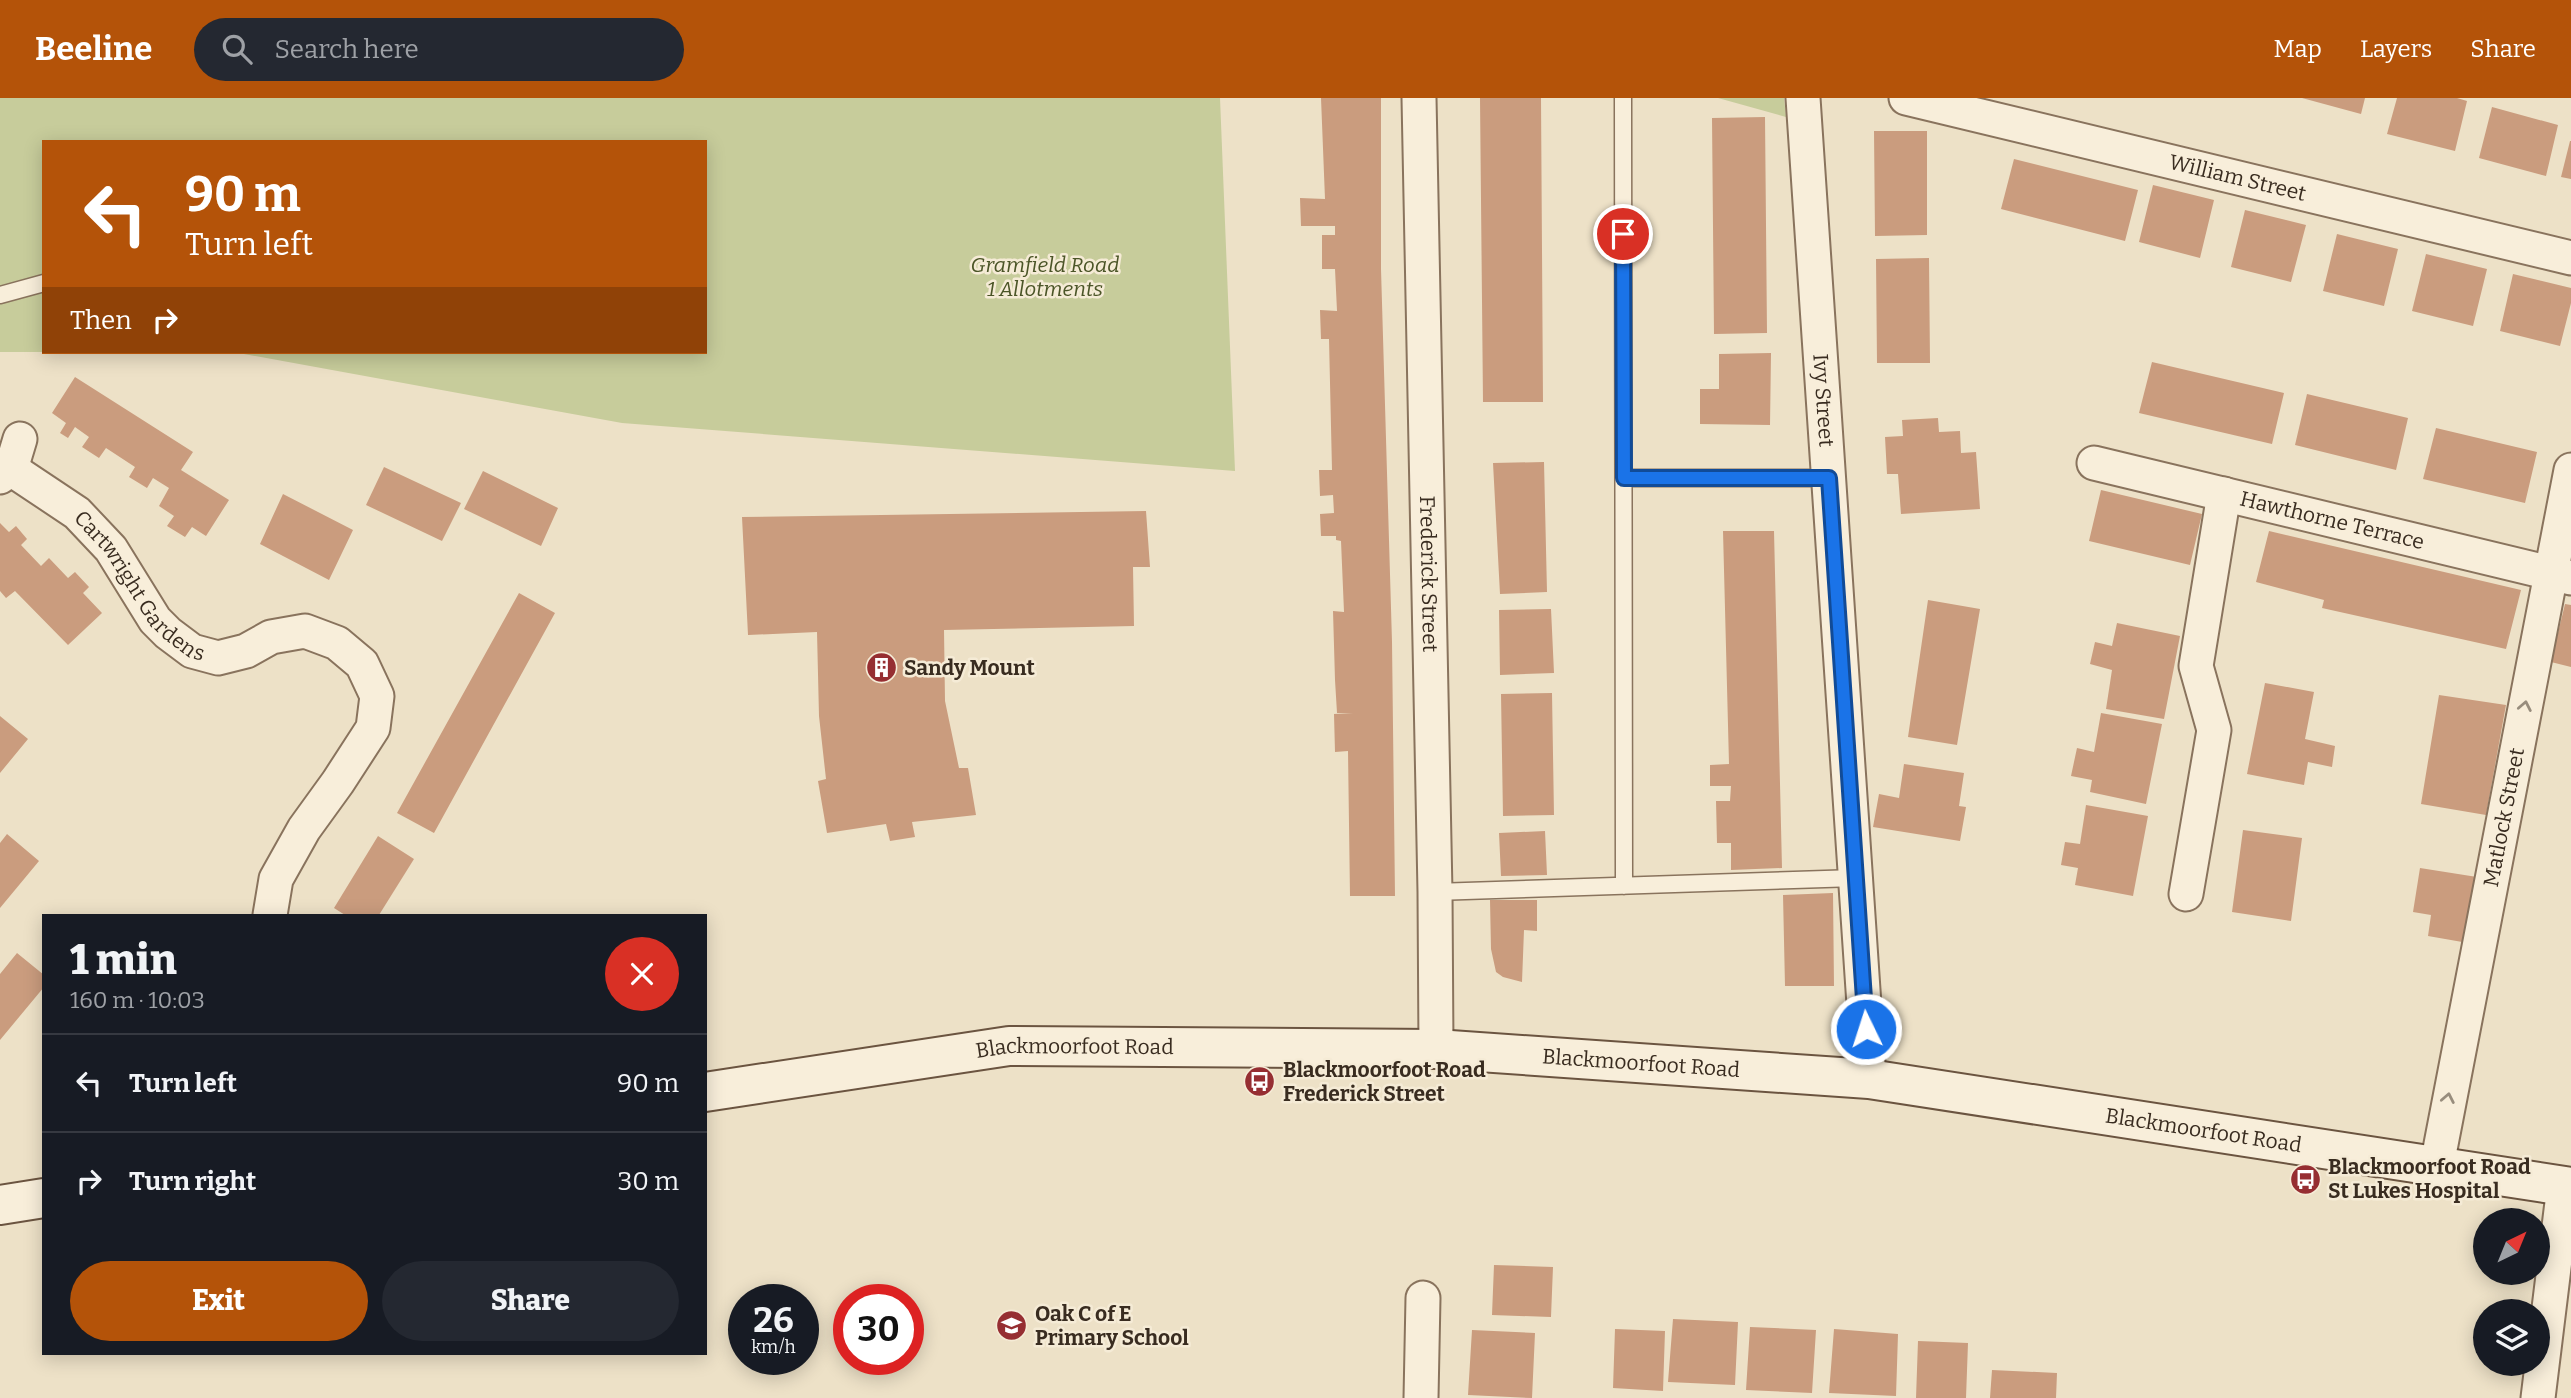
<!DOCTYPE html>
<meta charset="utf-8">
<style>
:root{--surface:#171b24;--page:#242831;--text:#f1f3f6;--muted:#9ea1a6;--line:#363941;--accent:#b45309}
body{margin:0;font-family:Bitter,serif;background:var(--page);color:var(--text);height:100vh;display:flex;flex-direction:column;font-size:26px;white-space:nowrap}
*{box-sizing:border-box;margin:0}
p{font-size:23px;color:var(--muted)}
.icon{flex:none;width:38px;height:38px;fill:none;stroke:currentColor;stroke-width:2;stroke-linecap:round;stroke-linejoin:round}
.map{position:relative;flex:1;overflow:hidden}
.drawer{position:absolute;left:42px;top:816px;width:665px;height:441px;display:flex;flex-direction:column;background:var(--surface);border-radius:0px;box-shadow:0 4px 18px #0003}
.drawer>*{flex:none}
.banner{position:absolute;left:42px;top:42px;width:665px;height:214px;border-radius:0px;box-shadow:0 4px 18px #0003;background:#b45309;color:#fff;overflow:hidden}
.needle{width:46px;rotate:43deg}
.fabs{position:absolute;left:2473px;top:1110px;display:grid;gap:14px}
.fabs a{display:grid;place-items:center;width:77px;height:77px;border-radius:50%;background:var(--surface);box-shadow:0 4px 18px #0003;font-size:35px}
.speed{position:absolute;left:728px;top:1186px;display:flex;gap:14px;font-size:35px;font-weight:700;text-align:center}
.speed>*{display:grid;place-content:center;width:91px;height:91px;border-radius:50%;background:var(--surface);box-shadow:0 4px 18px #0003;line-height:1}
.speed small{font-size:18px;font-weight:400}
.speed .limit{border:10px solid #d22;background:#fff;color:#111}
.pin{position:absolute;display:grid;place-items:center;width:60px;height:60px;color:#fff;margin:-30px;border:4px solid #fff;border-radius:50%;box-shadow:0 2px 7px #0007}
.me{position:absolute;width:77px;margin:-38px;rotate:356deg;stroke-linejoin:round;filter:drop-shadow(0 0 5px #0008)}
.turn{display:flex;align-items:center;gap:24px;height:147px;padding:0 28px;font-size:32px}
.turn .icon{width:91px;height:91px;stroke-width:2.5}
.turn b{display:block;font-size:49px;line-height:60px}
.then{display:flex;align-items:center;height:66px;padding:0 28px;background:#0003;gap:14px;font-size:26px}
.round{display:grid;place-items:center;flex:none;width:74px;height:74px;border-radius:37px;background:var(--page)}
.overview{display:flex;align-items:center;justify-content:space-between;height:119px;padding:0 28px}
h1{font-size:42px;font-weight:800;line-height:52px}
.action{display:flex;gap:14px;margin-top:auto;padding:14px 28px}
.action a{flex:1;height:80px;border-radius:42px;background:var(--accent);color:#fff;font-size:28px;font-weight:800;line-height:80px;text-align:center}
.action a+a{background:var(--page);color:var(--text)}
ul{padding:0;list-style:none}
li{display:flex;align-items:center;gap:21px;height:98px;padding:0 28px;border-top:2px solid var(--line)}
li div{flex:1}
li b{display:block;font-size:26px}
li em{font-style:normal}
header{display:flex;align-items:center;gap:42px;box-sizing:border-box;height:98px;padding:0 35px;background:var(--accent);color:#fff}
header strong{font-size:33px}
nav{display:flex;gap:38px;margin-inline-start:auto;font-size:24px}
.search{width:490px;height:63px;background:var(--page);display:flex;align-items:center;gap:18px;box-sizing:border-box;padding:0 24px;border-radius:38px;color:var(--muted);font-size:26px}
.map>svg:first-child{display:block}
.green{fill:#c7cc9b}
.building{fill:#ca9c7e}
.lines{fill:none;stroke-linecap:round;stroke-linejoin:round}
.lane-casing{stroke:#89735d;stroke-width:19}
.street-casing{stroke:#89735d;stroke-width:37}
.secondary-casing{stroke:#6b5440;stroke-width:42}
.lane{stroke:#f8eeda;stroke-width:16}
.street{stroke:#f8eeda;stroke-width:33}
.secondary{stroke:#f8eeda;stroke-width:38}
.oneway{stroke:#988d7d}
.route-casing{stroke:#114b97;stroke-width:18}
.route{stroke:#1a73e8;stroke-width:12}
.labels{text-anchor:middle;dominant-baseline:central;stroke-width:5;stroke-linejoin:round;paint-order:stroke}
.street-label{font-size:21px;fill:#392c20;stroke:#f5ebd6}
.park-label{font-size:21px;font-style:italic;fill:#4b5527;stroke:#f5ebd6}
.poi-label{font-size:21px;font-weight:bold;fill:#392c20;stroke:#f5ebd6;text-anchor:start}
</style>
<header>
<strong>Beeline</strong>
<div class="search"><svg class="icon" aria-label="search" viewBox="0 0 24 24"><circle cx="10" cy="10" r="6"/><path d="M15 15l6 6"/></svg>Search here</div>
<nav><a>Map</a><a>Layers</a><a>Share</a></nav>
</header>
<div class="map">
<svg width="2571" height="1300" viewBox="0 0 2571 1300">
<rect width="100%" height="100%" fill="#ede1c7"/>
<path class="green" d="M0,0H1220L1235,373L622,325L233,254H705V44H44V254H88H0Z
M1718,0H1784L1786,19Z"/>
<path class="building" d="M1321,0H1381V171L1392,544L1395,798H1350L1348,653L1335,654L1334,616L1353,615H1337L1335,582L1333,513L1344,514L1341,443L1336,442V438H1321L1320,416L1334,415L1333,397L1320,398L1319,372H1332L1329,241H1321L1320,212L1337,213L1335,171H1322V137H1335V128H1301L1300,100L1325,101Z
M1480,0H1541L1543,304H1483Z
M2302,0H2365L2361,16Z
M2397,0H2457L2467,3L2455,53L2387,36Z
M2492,9L2558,27L2546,78L2479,60Z
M1765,19L1767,235L1714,236L1712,20Z
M1874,33H1927V137L1875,138Z
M2570,43H2571V81L2561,79Z
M2014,61L2138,92L2125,143L2001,111Z
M2153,87L2214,102L2200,160L2139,144Z
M2245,112L2306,127L2291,184L2231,169Z
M2337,136L2398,151L2384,208L2323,193Z
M2426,156L2487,171L2473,228L2412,213Z
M1929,160L1930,265H1877L1876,161Z
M2513,176L2571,190V205L2560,248L2500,233Z
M1771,255L1770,327L1700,326V291H1719V256Z
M2152,264L2284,295L2272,346L2139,315Z
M75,279L193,354L181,372L229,402L206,438L192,429L185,439L167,428L174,418L159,408L169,390L153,380L147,390L129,379L135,369L106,350L99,360L82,349L89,339L75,329L68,340L60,335L66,325L52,315Z
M2307,296L2408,320L2396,372L2295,347Z
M1938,320L1939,334L1960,333L1961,355L1976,354L1980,411L1901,416L1898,376H1887L1885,339L1903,338L1902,322Z
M2436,330L2537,354L2525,405L2423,381Z
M1544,364L1547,494L1500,496L1493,365Z
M384,369L461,405L442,443L366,407Z
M483,373L558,410L541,448L464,411Z
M2101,392L2202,416L2190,467L2089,443Z
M283,396L353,432L329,482L260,446Z
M1146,413L1150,469H1133L1134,528L944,532L945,603L959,670H968L976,717L912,724L915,739L890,743L886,726L827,735L818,683L826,681L819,618L817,534L748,537L742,419Z
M0,425L9,434L16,428L27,441L21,447L41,468L49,460L68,480L75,474L89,489L83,495L102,515L68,547L15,493L6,500L0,493Z
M1723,433H1774L1782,770L1731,772V745H1717L1716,703H1730L1731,688H1710V667L1729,666Z
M2269,433L2521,492L2506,551L2322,510L2324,502L2256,484Z
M519,495L555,515L434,735L397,715Z
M1928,502L1980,511L1957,647L1908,639Z
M2565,506L2571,507V569L2551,564Z
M1551,511L1554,575L1500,577L1499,512Z
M2117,525L2180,538L2164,621L2106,611L2112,572L2090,566L2095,544L2112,548Z
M2265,585L2314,594L2305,641L2335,648L2332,669L2308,664L2304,687L2247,676Z
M1552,595L1554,717L1503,718L1501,596Z
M2439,597L2506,607L2486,717L2421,706Z
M2101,615L2162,626L2146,706L2090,694L2092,682L2071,678L2077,650L2094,654Z
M0,618L28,641L0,675Z
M1904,666L1964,675L1959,708L1966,709L1960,743L1873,729L1879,696L1899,700Z
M2086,707L2148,718L2133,798L2075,787L2078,770L2061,767L2065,744L2080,746Z
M2243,732L2302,740L2291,823L2232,814Z
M1545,733L1547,777L1501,778L1499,735Z
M7,736L39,763L0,810V745Z
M378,738L414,761L379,817H345L334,810Z
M2420,770L2477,779L2468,845L2428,838L2431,817L2413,814Z
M1833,795L1834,888H1785L1783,797Z
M1490,802H1537V833L1524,832L1522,884L1503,879L1496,874L1491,851Z
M17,855L44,877V889L0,942V876Z
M1494,1167L1553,1169L1551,1219L1492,1217Z
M1673,1221L1738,1224L1735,1287L1668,1284Z
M1750,1229L1816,1232L1812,1295L1746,1292Z
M1615,1231L1665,1233L1663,1293L1613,1290Z
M1834,1231L1898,1236L1896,1298L1829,1295Z
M1472,1232L1535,1235L1532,1300L1468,1297Z
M1918,1243L1968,1245L1966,1300H1916Z
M1992,1272L2057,1275L2056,1300H1990Z"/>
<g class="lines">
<defs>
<path id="lane" d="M1623,0L1624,788
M0,197L44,185
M1624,380H1829
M1435,794L1856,780"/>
<g id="street">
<path id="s1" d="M1419,0L1435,794L1436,951"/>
<path id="s2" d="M1803,0L1869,981"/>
<path id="s3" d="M1906,0L2571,160"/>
<path id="s4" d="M2094,365L2571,480"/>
<path id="s5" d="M11,371L77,415L111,451L155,522L168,535L192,553L218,560L246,553L271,539L305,533L337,545L362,566L377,598L373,630L338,684L304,731L276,781L270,817"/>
<path d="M0,379L11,371L20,341"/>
<path d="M2186,796L2214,632L2196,568L2224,396"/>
<path id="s6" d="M2437,1067L2571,372"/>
<path d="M1421,1300L1423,1200"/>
<path d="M2538,1300L2564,1088"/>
</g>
<g id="secondary">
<path id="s7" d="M705,994L1009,948L1436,951L1869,981L2571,1089"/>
<path d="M0,1107L44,1100"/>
</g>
</defs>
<use href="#lane" class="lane-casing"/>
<use href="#street" class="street-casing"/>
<use href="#secondary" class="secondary-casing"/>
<use href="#lane" class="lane"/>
<use href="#street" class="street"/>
<use href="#secondary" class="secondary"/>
</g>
<defs><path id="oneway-chevron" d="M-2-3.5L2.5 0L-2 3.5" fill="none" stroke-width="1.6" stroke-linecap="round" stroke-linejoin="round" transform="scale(1.75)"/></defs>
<g class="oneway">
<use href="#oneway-chevron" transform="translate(2525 608) rotate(-79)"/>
<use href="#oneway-chevron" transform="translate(2448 1000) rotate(-79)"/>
</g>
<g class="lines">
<defs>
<path id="route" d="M1623,136L1624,380H1829L1866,931"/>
</defs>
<use href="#route" class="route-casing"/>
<use href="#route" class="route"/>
</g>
<defs>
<symbol id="building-disc" viewBox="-11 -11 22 22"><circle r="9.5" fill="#962e32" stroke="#f5ebd6"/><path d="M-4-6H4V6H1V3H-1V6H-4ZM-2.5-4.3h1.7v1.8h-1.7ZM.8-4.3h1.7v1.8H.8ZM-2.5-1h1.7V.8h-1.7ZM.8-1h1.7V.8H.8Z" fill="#fff"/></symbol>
<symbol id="bus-disc" viewBox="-11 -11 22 22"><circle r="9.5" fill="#962e32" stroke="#f5ebd6"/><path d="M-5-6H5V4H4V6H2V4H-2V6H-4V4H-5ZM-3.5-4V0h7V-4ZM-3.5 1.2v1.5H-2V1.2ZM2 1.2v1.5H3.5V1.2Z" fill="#fff"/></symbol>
<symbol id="school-disc" viewBox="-11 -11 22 22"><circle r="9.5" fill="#962e32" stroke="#f5ebd6"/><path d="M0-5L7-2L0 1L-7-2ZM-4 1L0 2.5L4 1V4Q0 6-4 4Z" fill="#fff"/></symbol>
</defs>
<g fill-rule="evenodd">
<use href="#building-disc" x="864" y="552" width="35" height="35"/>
<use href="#bus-disc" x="1242" y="966" width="35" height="35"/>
<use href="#bus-disc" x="2288" y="1064" width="35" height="35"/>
<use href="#school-disc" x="994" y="1210" width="35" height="35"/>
</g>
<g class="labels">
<g class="street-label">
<text stroke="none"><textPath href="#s3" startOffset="341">William Street</textPath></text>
<text stroke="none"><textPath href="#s2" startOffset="303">Ivy Street</textPath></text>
<text stroke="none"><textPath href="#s4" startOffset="245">Hawthorne Terrace</textPath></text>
<text stroke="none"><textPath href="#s1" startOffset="476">Frederick Street</textPath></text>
<text stroke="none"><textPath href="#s5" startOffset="177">Cartwright Gardens</textPath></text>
<text stroke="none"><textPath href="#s6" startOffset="354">Matlock Street</textPath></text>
<text stroke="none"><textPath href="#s7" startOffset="373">Blackmoorfoot Road</textPath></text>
<text stroke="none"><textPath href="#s7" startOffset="940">Blackmoorfoot Road</textPath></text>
<text stroke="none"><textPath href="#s7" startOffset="1507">Blackmoorfoot Road</textPath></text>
</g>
<g class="park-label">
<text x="1045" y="167">Gramfield Road<tspan x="1045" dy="24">1 Allotments</tspan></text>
</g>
<g class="poi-label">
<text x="904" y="570">Sandy Mount</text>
<text x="1283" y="972">Blackmoorfoot Road<tspan x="1283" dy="24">Frederick Street</tspan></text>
<text x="2328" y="1069">Blackmoorfoot Road<tspan x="2328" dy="24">St Lukes Hospital</tspan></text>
<text x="1035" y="1216">Oak C of E<tspan x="1035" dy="24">Primary School</tspan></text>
</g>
</g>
</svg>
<div class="fabs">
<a><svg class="needle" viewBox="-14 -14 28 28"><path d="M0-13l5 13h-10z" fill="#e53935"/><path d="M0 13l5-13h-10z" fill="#9ea1a6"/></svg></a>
<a><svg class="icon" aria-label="layers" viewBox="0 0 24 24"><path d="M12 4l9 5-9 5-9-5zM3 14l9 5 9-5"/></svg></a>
</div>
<div class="speed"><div>26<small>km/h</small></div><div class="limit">30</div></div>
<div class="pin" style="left:1623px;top:136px;background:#d93025"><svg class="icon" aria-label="arrive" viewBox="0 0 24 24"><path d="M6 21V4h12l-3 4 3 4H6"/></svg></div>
<svg class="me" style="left:1866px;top:931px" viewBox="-20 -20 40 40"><circle r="17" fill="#1a73e8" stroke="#fff" stroke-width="3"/><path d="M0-11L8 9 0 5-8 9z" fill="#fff"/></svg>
<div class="banner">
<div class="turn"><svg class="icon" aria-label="left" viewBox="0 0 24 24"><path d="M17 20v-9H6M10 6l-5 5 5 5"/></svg><div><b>90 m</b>Turn left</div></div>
<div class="then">Then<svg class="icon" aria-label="right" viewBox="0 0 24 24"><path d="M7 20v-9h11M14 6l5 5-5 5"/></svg></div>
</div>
<section class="drawer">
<div class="overview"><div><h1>1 min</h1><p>160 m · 10:03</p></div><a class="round" style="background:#d93025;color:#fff"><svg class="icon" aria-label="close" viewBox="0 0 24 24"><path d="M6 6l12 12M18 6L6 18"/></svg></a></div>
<ul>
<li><svg class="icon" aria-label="left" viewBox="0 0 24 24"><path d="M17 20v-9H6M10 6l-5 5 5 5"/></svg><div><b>Turn left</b></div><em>90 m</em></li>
<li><svg class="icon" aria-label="right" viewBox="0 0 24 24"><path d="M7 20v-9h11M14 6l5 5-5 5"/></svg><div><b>Turn right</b></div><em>30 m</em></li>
</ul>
<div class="action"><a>Exit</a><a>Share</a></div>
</section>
</div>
